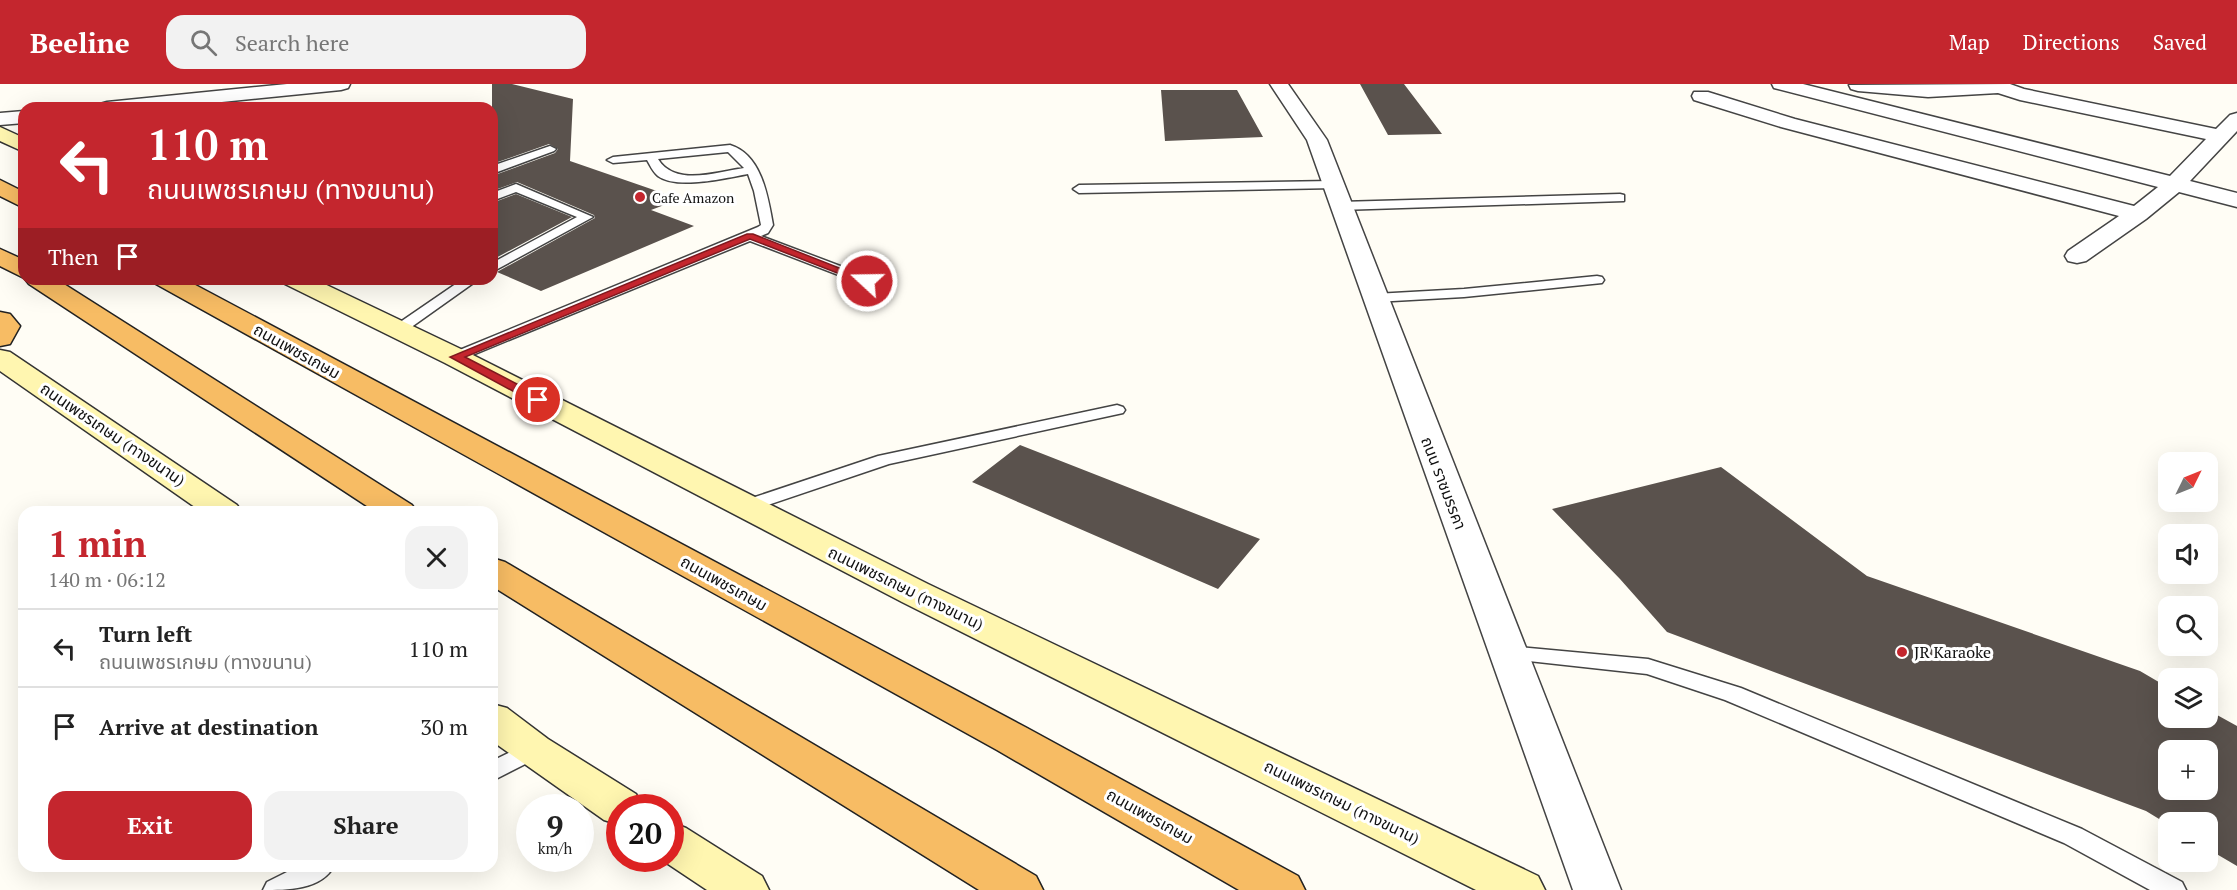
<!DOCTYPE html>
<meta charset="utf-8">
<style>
:root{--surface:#fff;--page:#f2f2f2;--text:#222;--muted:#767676;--line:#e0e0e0;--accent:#c4262e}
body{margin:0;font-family:"PT Serif","Noto Sans Thai",serif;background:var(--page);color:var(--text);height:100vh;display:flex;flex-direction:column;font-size:22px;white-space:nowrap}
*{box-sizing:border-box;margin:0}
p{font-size:20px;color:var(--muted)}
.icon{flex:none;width:33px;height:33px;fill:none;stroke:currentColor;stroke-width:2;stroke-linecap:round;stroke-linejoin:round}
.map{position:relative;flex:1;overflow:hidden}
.panel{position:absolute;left:18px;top:422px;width:480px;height:366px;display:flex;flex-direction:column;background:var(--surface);border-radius:18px;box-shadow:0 6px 24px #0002}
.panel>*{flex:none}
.guide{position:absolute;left:18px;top:18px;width:480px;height:183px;border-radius:18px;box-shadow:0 6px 24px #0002;background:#c4262e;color:#fff;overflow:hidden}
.needle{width:39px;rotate:47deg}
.tools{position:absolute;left:2158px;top:368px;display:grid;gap:12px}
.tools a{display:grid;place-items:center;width:60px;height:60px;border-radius:12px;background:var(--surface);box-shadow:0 6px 24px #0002;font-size:30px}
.speed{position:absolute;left:516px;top:710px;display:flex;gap:12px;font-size:30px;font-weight:700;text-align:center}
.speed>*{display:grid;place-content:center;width:78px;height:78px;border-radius:50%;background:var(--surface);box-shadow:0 6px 24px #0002;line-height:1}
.speed small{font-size:15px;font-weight:400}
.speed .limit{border:9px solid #d22;background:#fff;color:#111}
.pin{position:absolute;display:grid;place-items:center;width:51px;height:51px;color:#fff;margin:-26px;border:3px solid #fff;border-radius:50%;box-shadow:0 2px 6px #0007}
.me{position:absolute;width:66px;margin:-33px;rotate:291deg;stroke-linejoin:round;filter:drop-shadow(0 0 4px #0008)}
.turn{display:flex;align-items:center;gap:21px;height:126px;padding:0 30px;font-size:27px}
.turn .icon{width:78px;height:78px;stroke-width:2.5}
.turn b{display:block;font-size:42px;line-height:51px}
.then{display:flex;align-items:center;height:57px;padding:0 30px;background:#0003;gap:12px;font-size:22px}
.round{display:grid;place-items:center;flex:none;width:63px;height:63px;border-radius:18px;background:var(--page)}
.headline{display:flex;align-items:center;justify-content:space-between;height:102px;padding:0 30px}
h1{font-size:36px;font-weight:700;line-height:45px;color:var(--accent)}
.button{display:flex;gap:12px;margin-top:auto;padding:12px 30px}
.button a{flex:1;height:69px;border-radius:18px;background:var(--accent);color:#fff;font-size:24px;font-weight:700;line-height:69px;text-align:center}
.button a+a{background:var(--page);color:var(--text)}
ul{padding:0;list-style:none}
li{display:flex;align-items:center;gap:18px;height:78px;padding:0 30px;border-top:2px solid var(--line)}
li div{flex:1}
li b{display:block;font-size:22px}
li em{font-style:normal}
header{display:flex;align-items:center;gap:36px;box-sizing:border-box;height:84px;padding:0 30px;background:var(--accent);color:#fff}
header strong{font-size:28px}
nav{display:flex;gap:33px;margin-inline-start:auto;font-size:21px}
.search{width:420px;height:54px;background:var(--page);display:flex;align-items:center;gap:15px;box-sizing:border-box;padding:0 21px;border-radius:18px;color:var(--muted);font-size:22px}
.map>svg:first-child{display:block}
.building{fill:#5a524d;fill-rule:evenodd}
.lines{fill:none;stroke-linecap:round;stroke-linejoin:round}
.service-casing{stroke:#444;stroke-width:3}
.minor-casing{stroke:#444;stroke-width:3}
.tertiary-casing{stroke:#444;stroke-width:3}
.secondary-casing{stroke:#333;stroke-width:3}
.trunk-casing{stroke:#222;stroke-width:3}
.service{fill:#fff;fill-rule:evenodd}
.minor{fill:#fff;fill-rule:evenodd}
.tertiary{fill:#fff;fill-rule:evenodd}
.secondary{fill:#fff6b0;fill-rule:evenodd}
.trunk{fill:#f7bc64;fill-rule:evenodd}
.route{fill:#c4262e;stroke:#7f191e;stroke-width:1.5}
.poi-dot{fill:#c4262e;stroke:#fff;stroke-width:2}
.labels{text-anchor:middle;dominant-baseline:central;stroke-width:6;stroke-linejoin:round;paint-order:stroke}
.far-poi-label{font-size:14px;fill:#111;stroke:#fff;text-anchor:start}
.street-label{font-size:16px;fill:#111;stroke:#fff}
.poi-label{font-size:16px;fill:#111;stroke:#fff;text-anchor:start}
</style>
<header>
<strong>Beeline</strong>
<div class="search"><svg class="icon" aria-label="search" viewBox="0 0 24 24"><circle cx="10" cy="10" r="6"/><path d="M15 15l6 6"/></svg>Search here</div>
<nav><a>Map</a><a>Directions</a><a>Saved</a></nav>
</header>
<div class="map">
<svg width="2237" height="806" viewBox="0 0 2237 806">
<rect width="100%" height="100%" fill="#fffdf5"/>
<path class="building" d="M492,0H512L573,15L570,77L680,115L651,126L694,142L541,207L497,188L595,134L594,131L517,98L492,107V92L555,69L558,65L549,60L492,80Z
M1360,0H1404L1442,50L1388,51Z
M1161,6H1237L1263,53L1165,57Z
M516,110L572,133L492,176V119Z
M1020,361L1260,455L1218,505L972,398Z
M1721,383L1867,492L2140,587L2169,604V633H2208V626L2237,642V782L2208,765V738H2169V741L2146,727L1667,548L1620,495L1552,425ZM2169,666H2208V705H2169Z"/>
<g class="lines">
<defs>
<path id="service" d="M730,61C762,71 768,113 773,141L768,149L761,152L872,194L874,197L872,200H862L750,157L460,276H450L447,273L450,270L758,143L761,141L754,107L748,90C726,94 677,106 658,92C653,88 650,81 647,76L613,79L607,76L613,73ZM728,68L744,84C717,88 675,103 658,75Z
M550,62L556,65L554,67L492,90V82Z
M1332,97L1338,101L1336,104L1079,109L1073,105L1079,101Z
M516,100L593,133L492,188V179L577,133L516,108L492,117V109Z
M1620,110L1624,111V117L1340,126L1334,122L1340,118Z
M1597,192L1602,193L1604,196L1602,199L1464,213L1375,218L1368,214L1375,210L1464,205Z
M463,195H479L403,249H393L391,246L393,243Z
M1117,321L1123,323L1125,326L1123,329L889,380L744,429L737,427L735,423L737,419L878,372Z
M1508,562L1648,575L1741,604L2082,745L2182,798L2186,806H2150L2064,759L1725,616L1647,590L1500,574L1497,569L1500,564Z
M533,657L541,660L545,666L541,672L492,697V677Z
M299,782H334C321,806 287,806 263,806L267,798Z"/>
<path id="minor" d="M287,0H350L348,4L341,6L163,24H97L100,20L107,18Z
M1772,0H1803L2170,92L2206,55L2020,16L1998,9L1928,13L1858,7L1851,5L1849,1L2010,0L2024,5L2216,45L2230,31L2237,29V47L2190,97L2237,109V123L2179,108L2146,135L2086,177L2077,179L2068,177L2065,172L2068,167L2119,132L1781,43L1694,16L1692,12L1694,8H1708L1795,35L2134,122L2158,103L1774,4Z
M24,27V39L0,41V29Z"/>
<path id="tertiary" d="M1270,0H1288L1327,56L1621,806H1573L1307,56Z"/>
<path id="secondary" d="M0,43L24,54V68L0,57Z
M281,195H314L465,267L928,500L1538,792L1545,806H1476L902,518L445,279L285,200Z
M0,266L10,268L237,421L242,428H202L0,287Z
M492,620L507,624L548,655L636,710L642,723H620V741L604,736L492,657Z
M670,738L686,744L762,792L769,806H707L659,774H670Z"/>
<path id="trunk" d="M0,96L24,108V124L0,112Z
M0,165L24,176V194L0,182Z
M25,195H56L412,421L417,428H376L29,200Z
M152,195H184L1027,644L1298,792L1305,806H1239L997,666L156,200Z
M0,228L10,230L20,242L10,260L0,262Z
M492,474L505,478L1036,792L1043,806H979L492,502Z"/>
</defs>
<use href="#service" class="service-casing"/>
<use href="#minor" class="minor-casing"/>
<use href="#tertiary" class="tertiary-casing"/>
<use href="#secondary" class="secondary-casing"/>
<use href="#trunk" class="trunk-casing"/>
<use href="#service" class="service"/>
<use href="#minor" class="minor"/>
<use href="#tertiary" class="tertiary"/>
<use href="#secondary" class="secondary"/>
<use href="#trunk" class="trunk"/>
</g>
<path class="route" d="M747,150H753L872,197L867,200L863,199L750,155L465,273L542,313L544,316L542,318H533L450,273Z"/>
<g class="poi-dot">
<circle cx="640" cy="113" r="6"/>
<circle cx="1902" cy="568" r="6"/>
</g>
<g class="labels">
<g class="far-poi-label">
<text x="652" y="113">Cafe Amazon</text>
</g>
<g class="street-label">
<text transform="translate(297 267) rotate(29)">ถนนเพชรเกษม</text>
<text transform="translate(113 350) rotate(34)">ถนนเพชรเกษม (ทางขนาน)</text>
<text transform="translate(1444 399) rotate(69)">ถนน ราชมรรคา</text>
<text transform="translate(724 499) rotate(29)">ถนนเพชรเกษม</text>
<text transform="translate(906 504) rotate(26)">ถนนเพชรเกษม (ทางขนาน)</text>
<text transform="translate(1342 718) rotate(26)">ถนนเพชรเกษม (ทางขนาน)</text>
<text transform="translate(1150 732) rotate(29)">ถนนเพชรเกษม</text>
</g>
<g class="poi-label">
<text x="1914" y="568">JR Karaoke</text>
</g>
</g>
</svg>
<div class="tools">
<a><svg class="needle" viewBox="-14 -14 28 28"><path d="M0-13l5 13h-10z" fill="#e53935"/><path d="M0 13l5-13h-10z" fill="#767676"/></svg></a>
<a><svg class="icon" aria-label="sound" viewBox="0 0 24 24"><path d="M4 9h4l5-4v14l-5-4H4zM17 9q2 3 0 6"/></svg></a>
<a><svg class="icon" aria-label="search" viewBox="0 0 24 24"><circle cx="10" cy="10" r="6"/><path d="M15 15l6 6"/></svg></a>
<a><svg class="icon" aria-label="layers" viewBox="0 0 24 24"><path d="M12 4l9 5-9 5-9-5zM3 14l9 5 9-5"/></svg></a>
<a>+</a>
<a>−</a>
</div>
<div class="speed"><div>9<small>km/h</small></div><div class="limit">20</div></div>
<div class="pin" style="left:538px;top:316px;background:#d93025"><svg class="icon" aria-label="arrive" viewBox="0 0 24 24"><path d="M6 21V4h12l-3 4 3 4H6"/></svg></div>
<svg class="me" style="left:867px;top:197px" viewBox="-20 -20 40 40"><circle r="17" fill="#c4262e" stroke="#fff" stroke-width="3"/><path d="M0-11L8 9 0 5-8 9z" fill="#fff"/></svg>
<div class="guide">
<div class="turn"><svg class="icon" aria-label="left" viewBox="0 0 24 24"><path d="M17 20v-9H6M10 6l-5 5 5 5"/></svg><div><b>110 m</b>ถนนเพชรเกษม (ทางขนาน)</div></div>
<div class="then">Then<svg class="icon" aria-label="arrive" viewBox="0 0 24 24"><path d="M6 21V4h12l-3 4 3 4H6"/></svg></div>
</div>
<section class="panel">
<div class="headline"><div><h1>1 min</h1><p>140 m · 06:12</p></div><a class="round"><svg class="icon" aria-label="close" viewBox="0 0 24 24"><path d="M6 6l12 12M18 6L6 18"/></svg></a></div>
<ul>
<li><svg class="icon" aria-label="left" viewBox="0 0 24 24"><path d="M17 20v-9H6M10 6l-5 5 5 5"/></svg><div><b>Turn left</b><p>ถนนเพชรเกษม (ทางขนาน)</p></div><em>110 m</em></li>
<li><svg class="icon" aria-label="arrive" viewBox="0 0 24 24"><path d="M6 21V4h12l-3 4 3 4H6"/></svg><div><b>Arrive at destination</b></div><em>30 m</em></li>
</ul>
<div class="button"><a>Exit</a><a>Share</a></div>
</section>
</div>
